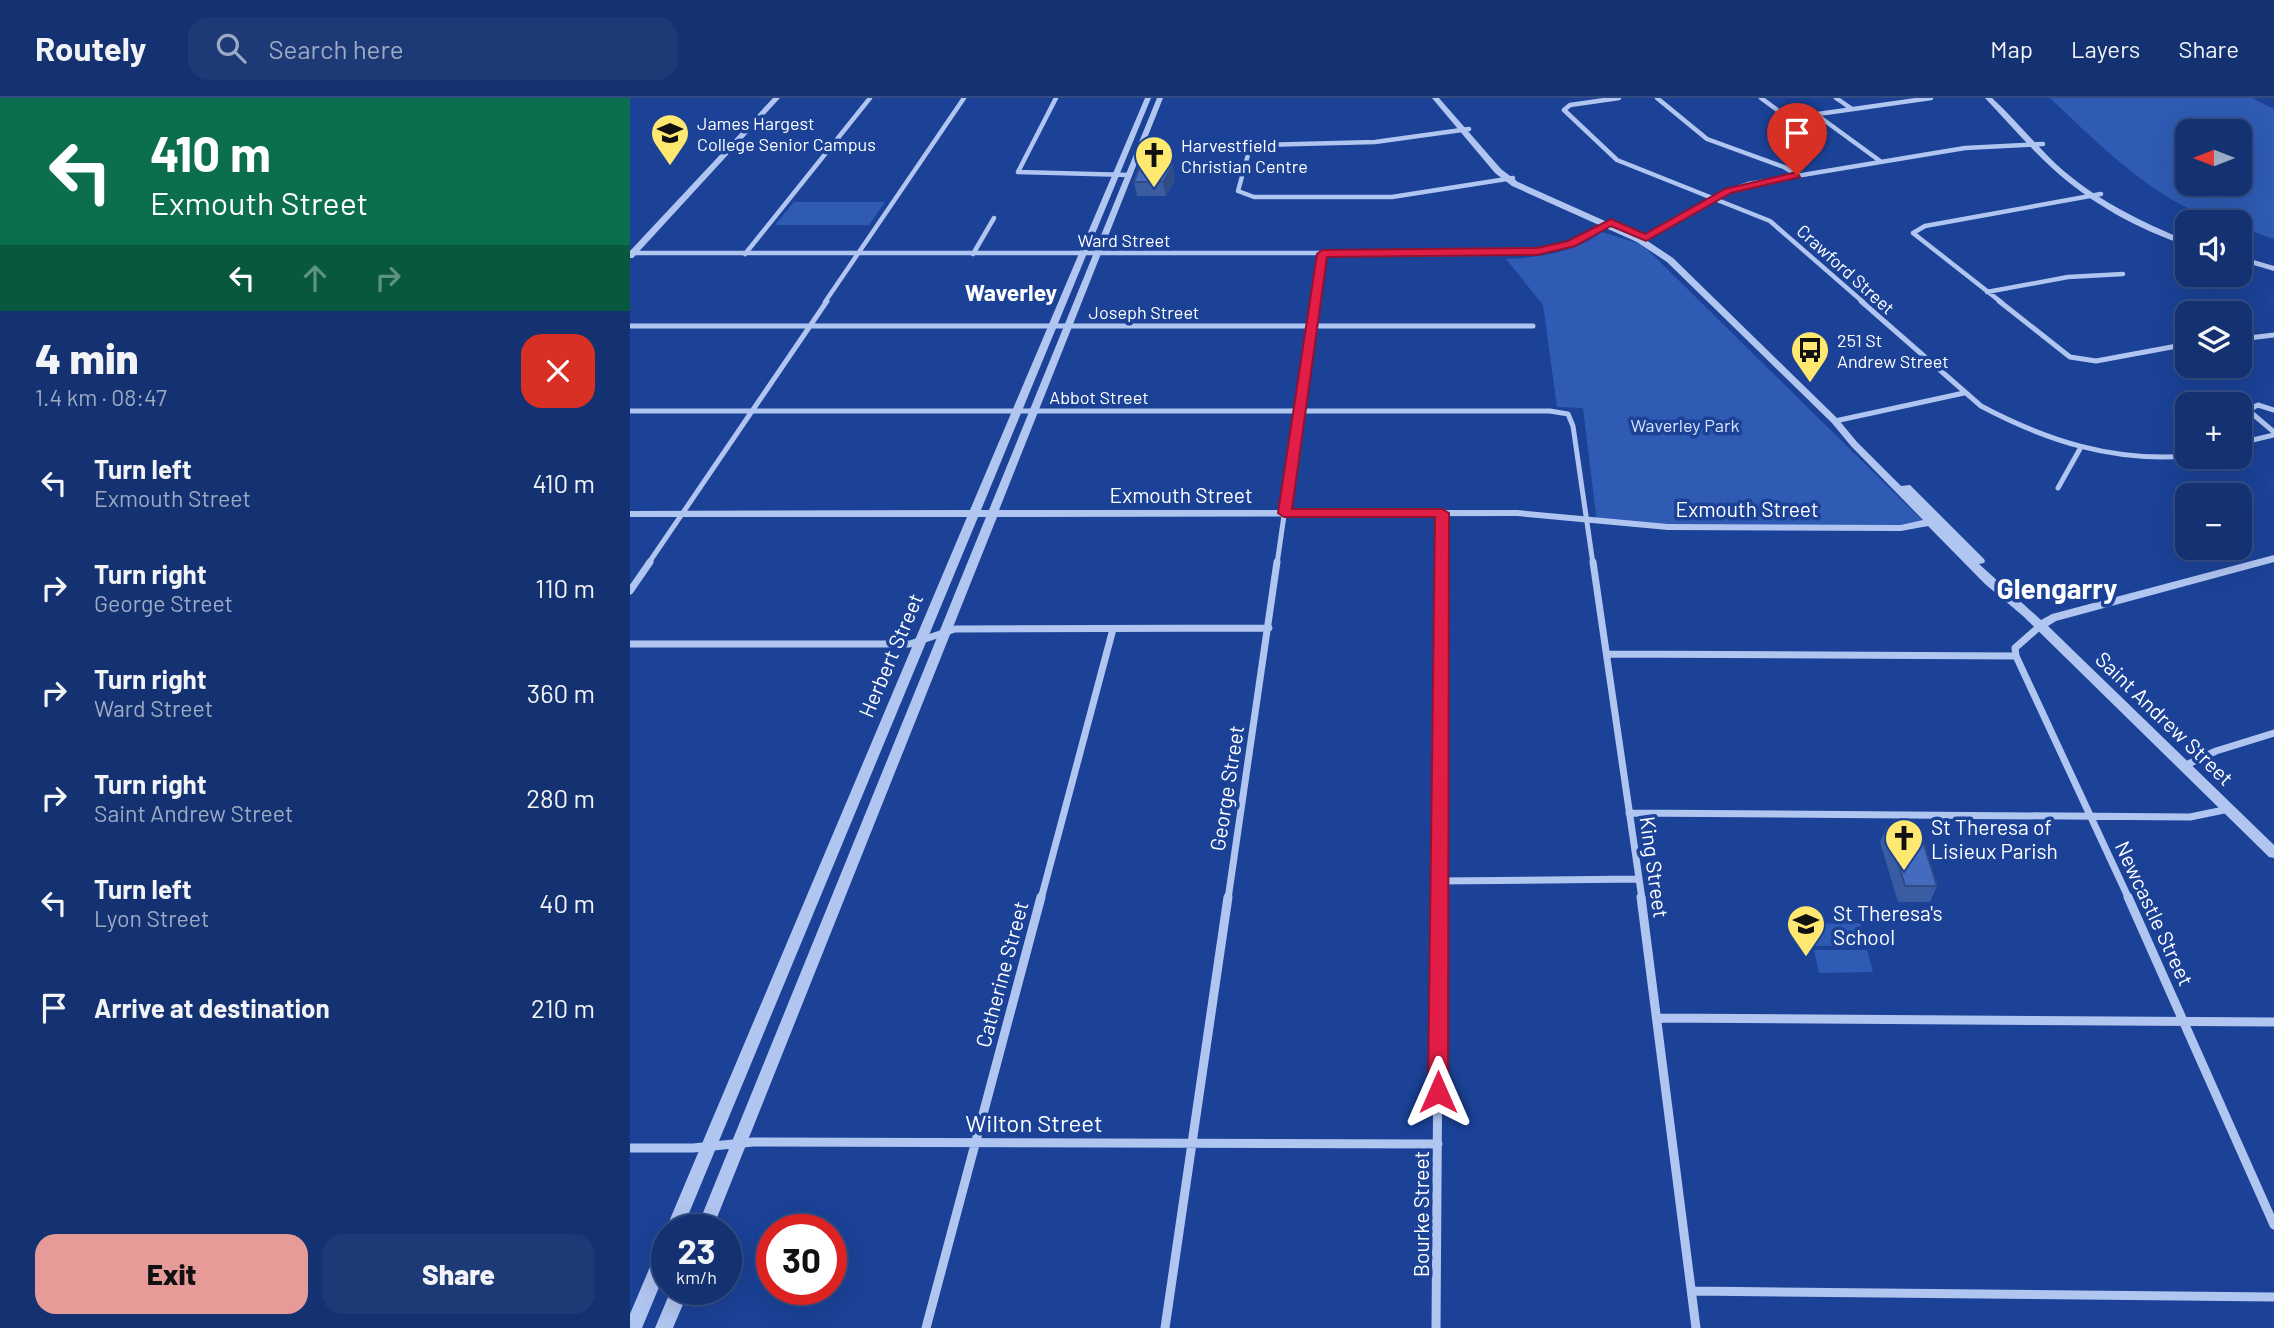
<!DOCTYPE html>
<meta charset="utf-8">
<style>
:root{--surface:#143271;--page:#1d3a76;--text:#f1f3f6;--muted:#9daac3;--line:#334d84;--accent:#e69b98}
body{margin:0;font-family:Barlow,sans-serif;background:var(--page);color:var(--text);height:100vh;display:flex;flex-direction:column;font-size:26px;white-space:nowrap}
*{box-sizing:border-box;margin:0}
p{font-size:23px;color:var(--muted)}
.icon{flex:none;width:38px;height:38px;fill:none;stroke:currentColor;stroke-width:2;stroke-linecap:round;stroke-linejoin:round}
.map{position:relative;flex:1;overflow:hidden}
.side{display:flex;flex-direction:column;background:var(--surface);width:630px}
.side>*{flex:none}
.hud{background:#0b6e4f;color:#fff;overflow:hidden}
.needle{width:46px;rotate:270deg}
.fabs{position:absolute;left:1545px;top:21px;display:grid;gap:14px}
.fabs a{display:grid;place-items:center;width:77px;height:77px;border-radius:14px;background:var(--surface);box-shadow:0 7px 28px #0002,0 0 0 2px var(--line);font-size:35px}
.speed{position:absolute;left:21px;top:1116px;display:flex;gap:14px;font-size:35px;font-weight:700;text-align:center}
.speed>*{display:grid;place-content:center;width:91px;height:91px;border-radius:50%;background:var(--surface);box-shadow:0 7px 28px #0002,0 0 0 2px var(--line);line-height:1}
.speed small{font-size:18px;font-weight:400}
.speed .limit{border:10px solid #d22;background:#fff;color:#111}
.pin{position:absolute;display:grid;place-items:center;width:60px;height:60px;color:#fff;margin:-72px -30px;border-radius:50% 50% 50% 0;rotate:-45deg;box-shadow:0 0 7px #0007}
.pin .icon{rotate:45deg}
.me{position:absolute;width:77px;margin:-38px;rotate:0deg;stroke-linejoin:round;filter:drop-shadow(0 0 5px #0008)}
.turn{display:flex;align-items:center;gap:24px;height:147px;padding:0 35px;font-size:32px}
.turn .icon{width:91px;height:91px;stroke-width:2.5}
.turn b{display:block;font-size:49px;line-height:60px}
.lanes{display:flex;align-items:center;height:66px;padding:0 35px;background:#0003;justify-content:center;gap:35px;direction:ltr}
.lanes .off{opacity:.35}
.round{display:grid;place-items:center;flex:none;width:74px;height:74px;border-radius:21px;background:var(--page)}
.head{display:flex;align-items:center;justify-content:space-between;height:119px;padding:0 35px}
h1{font-size:42px;font-weight:800;line-height:52px}
.action{display:flex;gap:14px;margin-top:auto;padding:14px 35px}
.action a{flex:1;height:80px;border-radius:21px;background:var(--accent);color:#111;font-size:28px;font-weight:800;line-height:80px;text-align:center}
.action a+a{background:var(--page);color:var(--text)}
ul{padding:0;list-style:none}
li{display:flex;align-items:center;gap:21px;height:105px;padding:0 35px}
li div{flex:1}
li b{display:block;font-size:26px}
li em{font-style:normal}
header{display:flex;align-items:center;gap:42px;box-sizing:border-box;height:98px;padding:0 35px;background:var(--surface);border-bottom:2px solid var(--line)}
header strong{font-size:33px}
nav{display:flex;gap:38px;margin-inline-start:auto;font-size:24px}
.search{width:490px;height:63px;background:var(--page);display:flex;align-items:center;gap:18px;box-sizing:border-box;padding:0 24px;border-radius:21px;color:var(--muted);font-size:26px}
main{display:flex;flex:1;min-height:0}
.map>svg:first-child{display:block}
.green{fill:#2f5bb4;fill-rule:evenodd}
.lines{fill:none;stroke-linecap:round;stroke-linejoin:round}
.minor-far3{stroke:#b0c5f0;stroke-width:4.5}
.minor-far2{stroke:#b0c5f0;stroke-width:5}
.minor-far1{stroke:#b0c5f0;stroke-width:7}
.minor{stroke:#b0c5f0;stroke-width:9}
.tertiary{fill:#b0c5f0;fill-rule:evenodd}
.wall{fill:#3a5ca3}
.shaded-wall{fill:#304b85}
.building{fill:#446bbe;stroke:#304b85;stroke-width:2}
.route{fill:#e11d48;stroke:#92132f;stroke-width:2}
.labels{text-anchor:middle;dominant-baseline:central;stroke-width:7;stroke-linejoin:round;paint-order:stroke}
.far-poi-label{font-size:18px;fill:#fff;stroke:#1b4297;text-anchor:start}
.far-street-label{font-size:18px;fill:#fff;stroke:#1b4297}
.far-park-label{font-size:18px;fill:#d7e3fb;stroke:#1b4297}
.street-label{font-size:21px;fill:#fff;stroke:#1b4297}
.poi-label{font-size:21px;fill:#fff;stroke:#1b4297;text-anchor:start}
.far-district-label{font-size:23px;font-weight:bold;fill:#fff;stroke:#1b4297}
.near-street-label{font-size:24px;fill:#fff;stroke:#1b4297}
.district-label{font-size:28px;font-weight:bold;fill:#fff;stroke:#1b4297}
</style>
<header>
<strong>Routely</strong>
<div class="search"><svg class="icon" aria-label="search" viewBox="0 0 24 24"><circle cx="10" cy="10" r="6"/><path d="M15 15l6 6"/></svg>Search here</div>
<nav><a>Map</a><a>Layers</a><a>Share</a></nav>
</header>
<main>
<section class="side">
<div class="hud">
<div class="turn"><svg class="icon" aria-label="left" viewBox="0 0 24 24"><path d="M17 20v-9H6M10 6l-5 5 5 5"/></svg><div><b>410 m</b>Exmouth Street</div></div>
<div class="lanes"><svg class="icon" aria-label="left" viewBox="0 0 24 24"><path d="M17 20v-9H6M10 6l-5 5 5 5"/></svg><svg class="icon off" aria-label="ahead" viewBox="0 0 24 24"><path d="M12 20V5M6 11l6-6 6 6"/></svg><svg class="icon off" aria-label="right" viewBox="0 0 24 24"><path d="M7 20v-9h11M14 6l5 5-5 5"/></svg></div>
</div>
<div class="head"><div><h1>4 min</h1><p>1.4 km · 08:47</p></div><a class="round" style="background:#d93025;color:#fff"><svg class="icon" aria-label="close" viewBox="0 0 24 24"><path d="M6 6l12 12M18 6L6 18"/></svg></a></div>
<ul>
<li><svg class="icon" aria-label="left" viewBox="0 0 24 24"><path d="M17 20v-9H6M10 6l-5 5 5 5"/></svg><div><b>Turn left</b><p>Exmouth Street</p></div><em>410 m</em></li>
<li><svg class="icon" aria-label="right" viewBox="0 0 24 24"><path d="M7 20v-9h11M14 6l5 5-5 5"/></svg><div><b>Turn right</b><p>George Street</p></div><em>110 m</em></li>
<li><svg class="icon" aria-label="right" viewBox="0 0 24 24"><path d="M7 20v-9h11M14 6l5 5-5 5"/></svg><div><b>Turn right</b><p>Ward Street</p></div><em>360 m</em></li>
<li><svg class="icon" aria-label="right" viewBox="0 0 24 24"><path d="M7 20v-9h11M14 6l5 5-5 5"/></svg><div><b>Turn right</b><p>Saint Andrew Street</p></div><em>280 m</em></li>
<li><svg class="icon" aria-label="left" viewBox="0 0 24 24"><path d="M17 20v-9H6M10 6l-5 5 5 5"/></svg><div><b>Turn left</b><p>Lyon Street</p></div><em>40 m</em></li>
<li><svg class="icon" aria-label="arrive" viewBox="0 0 24 24"><path d="M6 21V4h12l-3 4 3 4H6"/></svg><div><b>Arrive at destination</b></div><em>210 m</em></li>
</ul>
<div class="action"><a>Exit</a><a>Share</a></div>
</section>
<div class="map">
<svg width="1644" height="1230" viewBox="0 0 1644 1230">
<rect width="100%" height="100%" fill="#1b4297"/>
<path class="green" d="M1420,0H1622L1644,11V141L1610,129V124C1544,124 1466,43 1420,0ZM1558,33H1610V86H1558Z
M164,104H255L239,127H145Z
M972,134L1011,146L1019,153L1299,429L967,425L953,310L927,309L913,207L876,161C909,159 945,155 972,134Z
M1230,825L1236,847L1183,848L1178,826Z
M1184,852H1237L1243,874L1189,875Z"/>
<g class="lines">
<path class="minor-far3" d="M426,0L388,74L499,77
M989,0L940,7L934,12L987,62L1140,123L1233,204
M1027,0L1077,41L1154,69L1167,77
M1131,0L1154,17L1167,19L1301,0
M1206,0L1222,11
M1187,17L1250,63
M839,31L745,44L626,47L619,53L608,93L624,99H762L883,80
M1010,142L1098,93L1118,86L1335,50L1413,46
M0,155H884L934,148L981,124
M115,156L240,0
M343,156L364,120
M1357,194L1438,179L1493,176
M195,204L334,0
M685,204L692,156
M1371,204L1283,135L1295,128L1471,96"/>
<path class="minor-far2" d="M1231,203L1351,308C1417,343 1483,364 1558,358
M1369,203L1440,259L1466,263L1558,246
M0,228H903
M1610,241L1644,237
M1644,312L1628,307L1618,312L1644,334
M0,313H920L938,316L943,328L963,466
M1205,323L1334,295
M1610,345L1644,337
M1428,390L1451,349
M18,466L197,203
M647,466L685,203
M812,466V415"/>
<path class="minor-far1" d="M963,464L1012,801
M0,493L20,464
M1410,528L1385,550L1386,558L1499,801
M0,546H280L325,531L639,530
M977,556L1386,558
M1554,668L1586,653L1644,635
M999,715L1560,719L1599,711
M810,783L1009,781
M411,801L483,531
M598,801L647,464
M809,801L812,464"/>
<path class="minor" d="M1011,799L1066,1230
M1498,799L1644,1127
M1029,920L1644,924
M0,1050H63L123,1044L808,1046
M1062,1193L1644,1199
M296,1230L411,799
M535,1230L598,799
M806,1230L809,799"/>
<path class="tertiary" d="M143,0H150L3,160H0V153Z
M515,0H521L351,412H359L527,0H533L369,412H887L1038,426L1271,427L1293,422L1221,348L1202,325L1037,164L1007,144L882,88L865,75L802,0H809L871,71L888,84L1013,140L1043,160L1208,321L1227,344L1271,388L1280,387L1354,461L1355,463L1354,465L1349,466L1411,522L1422,516L1644,457V464L1426,523L1418,528L1644,747V760L1639,759L1393,518L1355,486L1298,428L1271,433L1038,432L887,418L367,419L82,1132H66L356,419H348L52,1132H37V1135L36,1132L38,1126L337,419H0V413L340,412Z
M1355,0H1362C1385,21 1404,45 1426,66C1464,101 1511,124 1558,143V148C1509,132 1460,105 1422,70C1399,49 1377,23 1355,0Z
M1610,158L1644,168V173L1610,163Z
M37,1141V1170L12,1230H0V1216L31,1143Z
M41,1192H59L43,1230H25Z"/>
</g>
<path class="wall" d="M545,82L536,98H507L504,84Z
M1257,728L1307,788L1300,804H1268L1250,744Z"/>
<path class="shaded-wall" d="M543,67L545,82L536,98L533,84Z"/>
<path class="building" d="M543,67L533,84H504L510,68Z
M1257,728H1288L1307,788H1275Z"/>
<path class="route" d="M1167,74L1170,79L1101,95L1016,143L981,128L945,148L907,157L697,159L662,411H812L819,415L818,994L815,1000L808,1003L801,1000L798,994L805,419H654L648,415L687,156L692,152L907,150L938,143L981,121L1015,136L1095,91Z"/>
<defs>
<symbol id="school-pin" viewBox="-11 -11 22 30"><path d="M0 17L-7.5 6A9.5 9.5 0 1 1 7.5 6Z" fill="#ffe86f" stroke="#1b4297"/><path d="M0-5L7-2L0 1L-7-2ZM-4 1L0 2.5L4 1V4Q0 6-4 4Z" fill="#111"/></symbol>
<symbol id="church-pin" viewBox="-11 -11 22 30"><path d="M0 17L-7.5 6A9.5 9.5 0 1 1 7.5 6Z" fill="#ffe86f" stroke="#1b4297"/><path d="M-1.2-6h2.4v3.5h3.3v2.4h-3.3V6h-2.4V-.1h-3.3v-2.4h3.3Z" fill="#111"/></symbol>
<symbol id="bus-pin" viewBox="-11 -11 22 30"><path d="M0 17L-7.5 6A9.5 9.5 0 1 1 7.5 6Z" fill="#ffe86f" stroke="#1b4297"/><path d="M-5-6H5V4H4V6H2V4H-2V6H-4V4H-5ZM-3.5-4V0h7V-4ZM-3.5 1.2v1.5H-2V1.2ZM2 1.2v1.5H3.5V1.2Z" fill="#111"/></symbol>
</defs>
<g fill-rule="evenodd">
<use href="#school-pin" x="18" y="13" width="44" height="60"/>
<use href="#church-pin" x="502" y="35" width="44" height="60"/>
<use href="#bus-pin" x="1158" y="230" width="44" height="60"/>
<use href="#church-pin" x="1252" y="718" width="44" height="60"/>
<use href="#school-pin" x="1154" y="804" width="44" height="60"/>
</g>
<g class="labels">
<g class="far-poi-label">
<text x="67" y="25">James Hargest<tspan x="67" dy="21">College Senior Campus</tspan></text>
<text x="551" y="47">Harvestfield<tspan x="551" dy="21">Christian Centre</tspan></text>
<text x="1207" y="242">251 St<tspan x="1207" dy="21">Andrew Street</tspan></text>
</g>
<g class="far-street-label">
<text x="494" y="142">Ward Street</text>
<text transform="translate(1216 171) rotate(42)">Crawford Street</text>
<text x="514" y="214">Joseph Street</text>
<text x="469" y="299">Abbot Street</text>
</g>
<g class="far-park-label">
<text x="1055" y="327">Waverley Park</text>
</g>
<g class="street-label">
<text x="551" y="396">Exmouth Street</text>
<text x="1117" y="410">Exmouth Street</text>
<text transform="translate(260 557) rotate(-67)">Herbert Street</text>
<text transform="translate(1535 620) rotate(44)">Saint Andrew Street</text>
<text transform="translate(596 690) rotate(-81)">George Street</text>
<text transform="translate(1025 769) rotate(82)">King Street</text>
<text transform="translate(1525 815) rotate(65)">Newcastle Street</text>
<text transform="translate(371 876) rotate(-75)">Catherine Street</text>
<text transform="translate(790 1116) rotate(-90)">Bourke Street</text>
</g>
<g class="poi-label">
<text x="1301" y="728">St Theresa of<tspan x="1301" dy="24">Lisieux Parish</tspan></text>
<text x="1203" y="814">St Theresa's<tspan x="1203" dy="24">School</tspan></text>
</g>
<g class="far-district-label">
<text x="381" y="194">Waverley</text>
</g>
<g class="near-street-label">
<text x="404" y="1024">Wilton Street</text>
</g>
<g class="district-label">
<text x="1427" y="490">Glengarry</text>
</g>
</g>
</svg>
<div class="fabs">
<a><svg class="needle" viewBox="-14 -14 28 28"><path d="M0-13l5 13h-10z" fill="#e53935"/><path d="M0 13l5-13h-10z" fill="#9daac3"/></svg></a>
<a><svg class="icon" aria-label="sound" viewBox="0 0 24 24"><path d="M4 9h4l5-4v14l-5-4H4zM17 9q2 3 0 6"/></svg></a>
<a><svg class="icon" aria-label="layers" viewBox="0 0 24 24"><path d="M12 4l9 5-9 5-9-5zM3 14l9 5 9-5"/></svg></a>
<a>+</a>
<a>−</a>
</div>
<div class="speed"><div>23<small>km/h</small></div><div class="limit">30</div></div>
<div class="pin" style="left:1167px;top:77px;background:#d93025"><svg class="icon" aria-label="arrive" viewBox="0 0 24 24"><path d="M6 21V4h12l-3 4 3 4H6"/></svg></div>
<svg class="me" style="left:808px;top:994px" viewBox="-20 -20 40 40"><path d="M0-17L14 15 0 8-14 15z" fill="#e11d48" stroke="#fff" stroke-width="4"/></svg>
</div>
</main>
